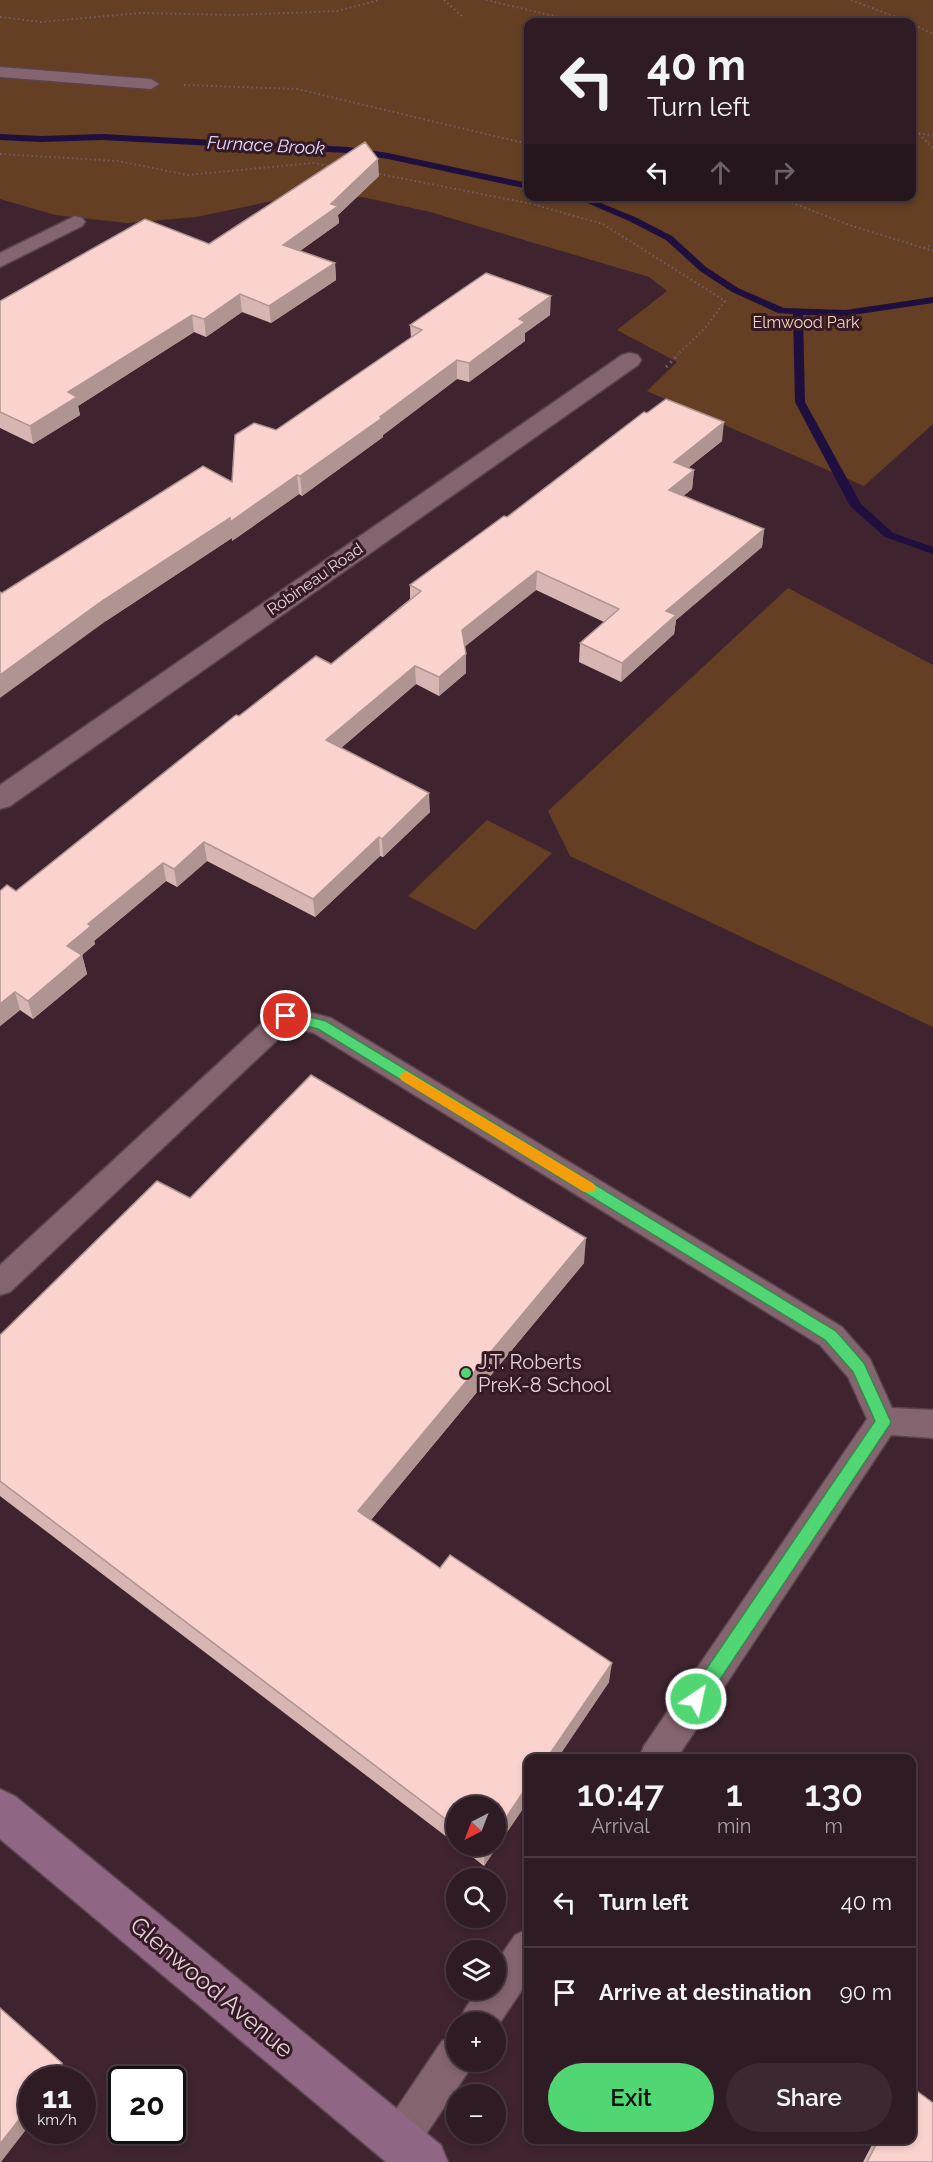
<!DOCTYPE html>
<meta charset="utf-8">
<style>
:root{--surface:#2f1b23;--page:#3b2830;--text:#f1f3f6;--muted:#a7a1a6;--line:#4a3941;--accent:#51d674}
body{margin:0;font-family:Raleway,sans-serif;background:var(--page);color:var(--text);height:100vh;display:flex;flex-direction:column;font-size:22px;white-space:nowrap}
*{box-sizing:border-box;margin:0}
p{font-size:20px;color:var(--muted)}
.icon{flex:none;width:33px;height:33px;fill:none;stroke:currentColor;stroke-width:2;stroke-linecap:round;stroke-linejoin:round}
.map{position:relative;flex:1;overflow:hidden}
.panel{position:absolute;left:524px;top:1754px;width:392px;height:390px;display:flex;flex-direction:column;background:var(--surface);border-radius:12px;box-shadow:0 3px 9px #0003,0 0 0 2px var(--line)}
.panel>*{flex:none}
.banner{position:absolute;left:524px;top:18px;width:392px;height:183px;border-radius:12px;box-shadow:0 3px 9px #0003,0 0 0 2px var(--line);background:#2f1b23;color:var(--text);overflow:hidden}
.needle{width:39px;rotate:222deg}
.tools{position:absolute;left:446px;top:1796px;display:grid;gap:12px}
.tools a{display:grid;place-items:center;width:60px;height:60px;border-radius:50%;background:var(--surface);box-shadow:0 3px 9px #0003,0 0 0 2px var(--line);font-size:30px}
.speed{position:absolute;left:18px;top:2066px;display:flex;gap:12px;font-size:30px;font-weight:700;text-align:center}
.speed>*{display:grid;place-content:center;width:78px;height:78px;border-radius:50%;background:var(--surface);box-shadow:0 3px 9px #0003,0 0 0 2px var(--line);line-height:1}
.speed small{font-size:15px;font-weight:400}
.speed .limit{border:3px solid #111;border-radius:9px;background:#fff;color:#111}
.pin{position:absolute;display:grid;place-items:center;width:51px;height:51px;color:#fff;margin:-26px;border:3px solid #fff;border-radius:50%;box-shadow:0 2px 6px #0007}
.me{position:absolute;width:66px;margin:-33px;rotate:34deg;stroke-linejoin:round;filter:drop-shadow(0 0 4px #0008)}
.turn{display:flex;align-items:center;gap:21px;height:126px;padding:0 24px;font-size:27px}
.turn .icon{width:78px;height:78px;stroke-width:2.5}
.turn b{display:block;font-size:42px;line-height:51px}
.lanes{display:flex;align-items:center;height:57px;padding:0 24px;background:#0003;justify-content:center;gap:30px;direction:ltr}
.lanes .off{opacity:.35}
.eta{display:flex;justify-content:space-evenly;align-items:center;height:102px;text-align:center}
.eta b{font-size:36px;font-weight:600;line-height:42px}
.primary-button{display:flex;gap:12px;margin-top:auto;padding:12px 24px}
.primary-button a{flex:1;height:69px;border-radius:36px;background:var(--accent);color:#111;font-size:24px;font-weight:600;line-height:69px;text-align:center}
.primary-button a+a{background:var(--page);color:var(--text)}
ul{padding:0;list-style:none}
li{display:flex;align-items:center;gap:18px;height:90px;padding:0 24px;border-top:2px solid var(--line)}
li div{flex:1}
li b{display:block;font-size:22px}
li em{font-style:normal}
.map>svg:first-child{display:block}
.green{fill:#643f23;fill-rule:evenodd}
.lines{fill:none;stroke-linecap:round;stroke-linejoin:round}
.stream{fill:#1e0f3f;fill-rule:evenodd}
.lane-casing{stroke:#5a434d;stroke-width:3}
.street-casing{stroke:#5a434d;stroke-width:3}
.secondary-casing{stroke:#5a434d;stroke-width:3}
.path-far1{stroke:#755d67;stroke-width:2;stroke-dasharray:1.5 3;stroke-linecap:butt}
.path{stroke:#755d67;stroke-width:3;stroke-dasharray:2 4;stroke-linecap:butt}
.lane{fill:#84646f;fill-rule:evenodd}
.street{fill:#84646f;fill-rule:evenodd}
.secondary{fill:#8f6683;fill-rule:evenodd}
.wall{fill:#d7b5b2}
.shaded-wall{fill:#af9491}
.building{fill:#fad3cf;stroke:#af9491;stroke-width:1.5}
.route{fill:#51d674;stroke:#358b4b;stroke-width:1.5}
.slow{fill:#f59e0b}
.poi-dot{fill:#51d674;stroke:#351a25;stroke-width:2}
.labels{text-anchor:middle;dominant-baseline:central;stroke-width:6;stroke-linejoin:round;paint-order:stroke}
.far-park-label{font-size:16px;fill:#f6d5bf;stroke:#351a25}
.far-street-label{font-size:16px;fill:#e4d1d8;stroke:#351a25}
.far-water-label{font-size:18px;font-style:italic;fill:#e2ddff;stroke:#351a25}
.poi-label{font-size:20px;fill:#e4d1d8;stroke:#351a25;text-anchor:start}
.near-street-label{font-size:24px;fill:#e4d1d8;stroke:#351a25}
</style>
<div class="map">
<svg width="933" height="2162" viewBox="0 0 933 2162">
<rect width="100%" height="100%" fill="#3f242f"/>
<path class="green" d="M0,0H933V424L864,486L647,391L677,362L617,330L667,291L649,277L430,212L362,197L277,200L196,217L127,223L55,215L0,199ZM528,22H910V196H528Z
M788,588L933,665V1027L570,856L548,811Z
M487,820L552,853L475,930L408,896Z"/>
<g class="lines">
<path class="stream" d="M0,134L41,136L102,134L348,147L388,153L528,183V189L388,159L348,153L102,140L41,142L0,140Z
M571,196H584L635,217L672,236L706,267L738,288L784,308L846,310L933,297V303L846,316L803,315L805,402L861,504L893,533L933,547V554L885,537L850,506L795,402L793,314L778,313L732,292L700,271L666,240L629,221Z"/>
<defs>
<path id="lane" d="M0,67L151,79L159,84L151,89L0,77Z
M286,1006L331,1018L842,1327L870,1359L892,1408L933,1410V1438L891,1435L677,1758H639L644,1746L867,1419L848,1377L820,1345L314,1033L291,1027L10,1292L0,1295V1265L277,1009Z
M528,1929V1981L495,2030V2022H459L465,2009L478,1989H495V1964L515,1935Z
M456,2036V2061H473L470,2069L412,2155L398,2161L384,2155L378,2141L384,2127L442,2041Z"/>
<path id="street" d="M75,216L82,218L85,222L82,226L0,267V253Z
M630,353L638,355L641,360L638,365L10,806L0,809V785L622,355Z"/>
<path id="secondary" d="M0,1789L15,1796L441,2145L448,2162H386L0,1839Z"/>
</defs>
<use href="#lane" class="lane-casing"/>
<use href="#street" class="street-casing"/>
<use href="#secondary" class="secondary-casing"/>
<path class="path-far1" d="M444,0L463,17
M486,0L579,22
M851,0L909,22
M0,17L41,22L140,13L234,15L337,11L380,0
M910,23L933,34
M184,85L297,89L528,144
M910,131L933,136
M919,134L933,148
M0,154L118,161L188,175L313,163L333,167
M375,173L532,204L603,224L725,301L705,328L677,355
M775,196L849,225L933,251
M924,248L933,245"/>
<path class="path" d="M666,367L679,354"/>
<use href="#lane" class="lane"/>
<use href="#street" class="street"/>
<use href="#secondary" class="secondary"/>
</g>
<path class="wall" d="M379,176L338,215L339,223L300,251L335,263L336,280L271,323L242,312L206,337L194,332L78,406L80,415L33,444L0,428V301L209,244Z
M550,315L525,333V341L469,382L457,379L383,435V437L302,496L299,494L232,541V538L106,621L2,593L232,482L276,430L411,338L410,325Z
M722,441L688,468L694,470L692,489L683,496L764,529L762,547L676,620L674,634L621,682L579,662L580,643L604,622L536,590L465,646L466,673L439,696L416,684L341,748L430,812L383,857L380,856L315,917L207,861L177,887L166,881L94,941L95,944L82,955L87,974L33,1019L20,1010L0,1026L16,891L239,716L331,664L410,599V585L507,517Z
M584,1263L371,1520L440,1568L609,1682L484,1866L457,1845H495L456,1806V1844L0,1496V1335Z
M776,2139H785L782,2144Z
M875,2139H910L933,2162H863Z"/>
<path class="shaded-wall" d="M378,159L379,176L338,215L339,223L284,262L283,245L331,204Z
M335,263L336,280L271,323L269,306Z
M240,294L242,312L206,337L204,319Z
M551,296L550,315L525,333V341L469,382V363L519,319Z
M192,315L194,332L78,406L80,415L33,444L30,426L68,392Z
M457,360V379L383,435V437L302,496L300,476Z
M724,422L722,441L672,480L674,462Z
M694,470L692,489L667,509L669,490Z
M297,475L299,494L232,541V538L106,621L0,698V675L102,601Z
M764,529L762,547L676,620L674,634L621,682L622,663L666,611Z
M537,571L536,590L462,649V630Z
M466,654V673L439,696V677Z
M415,666L416,684L328,759L326,740Z
M429,793L430,812L383,857L382,839Z
M379,837L380,856L315,917L313,899Z
M204,842L207,861L177,887L174,869Z
M163,863L166,881L94,941L95,944L82,955L87,974L33,1019L28,1001L67,946L88,924Z
M15,992L20,1010L0,1026V1004Z
M586,1238L584,1263L360,1533L358,1511Z
M612,1663L609,1682L558,1758H547Z
M528,1785V1801L484,1866L485,1849L487,1845H495V1834Z
M62,2063L69,2073L65,2079H50Z
M32,2103V2122L1,2162H0V2144Z"/>
<path class="building" d="M365,142L378,159L331,204L338,206L283,245L335,263L269,306L240,294L204,319L192,315L68,392L77,397L30,426L0,412V301L145,219L209,244Z
M486,273L551,296L519,319L525,322L469,363L457,360L380,417L382,418L300,476L297,475L230,522V518L102,601L0,675V592L2,593L203,466L232,482L235,435L254,423L276,430L422,330L410,325Z
M666,399L724,422L674,462L694,470L669,490L764,529L666,611L676,615L622,663L580,643L619,609L537,571L462,630L466,654L439,677L415,666L326,740L429,793L382,839L379,837L313,899L204,842L174,869L163,863L88,924L91,926L67,946L82,955L28,1001L15,992L0,1004V891L7,885L16,891L236,715L239,716L316,656L331,664L421,591L410,585L504,516L507,517L644,412L647,413Z
M311,1075L586,1238L358,1511L440,1568L450,1555L612,1663L547,1758H528V1785L495,1834V1806H456V1827L0,1481V1335L157,1181L190,1198Z
M480,1845H487L485,1849Z
M0,2008L62,2063L50,2079H32V2103L0,2144Z
M910,2086L933,2103V2162H867L879,2139H910Z"/>
<path class="route" d="M286,1011L326,1021L836,1331L864,1363L891,1422L889,1426L703,1705L696,1707L690,1705L688,1699L690,1693L875,1421L853,1372L825,1340L318,1029L281,1020L279,1016L281,1013Z"/>
<path class="slow" d="M406,1071L594,1184L596,1188L594,1192H584L401,1080L399,1076Z"/>
<circle class="poi-dot" cx="466" cy="1373" r="6"/>
<g class="labels">
<g class="far-park-label">
<text x="806" y="322">Elmwood Park</text>
</g>
<g class="far-street-label">
<text transform="translate(315 579) rotate(-35)">Robineau Road</text>
</g>
<g class="far-water-label">
<text transform="translate(266 145) rotate(3)">Furnace Brook</text>
</g>
<g class="poi-label">
<text x="478" y="1362">J.T. Roberts<tspan x="478" dy="23">PreK-8 School</tspan></text>
</g>
<g class="near-street-label">
<text transform="translate(212 1987) rotate(40)">Glenwood Avenue</text>
</g>
</g>
</svg>
<div class="tools">
<a><svg class="needle" viewBox="-14 -14 28 28"><path d="M0-13l5 13h-10z" fill="#e53935"/><path d="M0 13l5-13h-10z" fill="#a7a1a6"/></svg></a>
<a><svg class="icon" aria-label="search" viewBox="0 0 24 24"><circle cx="10" cy="10" r="6"/><path d="M15 15l6 6"/></svg></a>
<a><svg class="icon" aria-label="layers" viewBox="0 0 24 24"><path d="M12 4l9 5-9 5-9-5zM3 14l9 5 9-5"/></svg></a>
<a>+</a>
<a>−</a>
</div>
<div class="speed"><div>11<small>km/h</small></div><div class="limit">20</div></div>
<div class="pin" style="left:286px;top:1016px;background:#d93025"><svg class="icon" aria-label="arrive" viewBox="0 0 24 24"><path d="M6 21V4h12l-3 4 3 4H6"/></svg></div>
<svg class="me" style="left:696px;top:1699px" viewBox="-20 -20 40 40"><circle r="17" fill="#51d674" stroke="#fff" stroke-width="3"/><path d="M0-11L8 9 0 5-8 9z" fill="#fff"/></svg>
<div class="banner">
<div class="turn"><svg class="icon" aria-label="left" viewBox="0 0 24 24"><path d="M17 20v-9H6M10 6l-5 5 5 5"/></svg><div><b>40 m</b>Turn left</div></div>
<div class="lanes"><svg class="icon" aria-label="left" viewBox="0 0 24 24"><path d="M17 20v-9H6M10 6l-5 5 5 5"/></svg><svg class="icon off" aria-label="ahead" viewBox="0 0 24 24"><path d="M12 20V5M6 11l6-6 6 6"/></svg><svg class="icon off" aria-label="right" viewBox="0 0 24 24"><path d="M7 20v-9h11M14 6l5 5-5 5"/></svg></div>
</div>
<section class="panel">
<div class="eta">
<div><b>10:47</b><p>Arrival</p></div>
<div><b>1</b><p>min</p></div>
<div><b>130</b><p>m</p></div>
</div>
<ul>
<li><svg class="icon" aria-label="left" viewBox="0 0 24 24"><path d="M17 20v-9H6M10 6l-5 5 5 5"/></svg><div><b>Turn left</b></div><em>40 m</em></li>
<li><svg class="icon" aria-label="arrive" viewBox="0 0 24 24"><path d="M6 21V4h12l-3 4 3 4H6"/></svg><div><b>Arrive at destination</b></div><em>90 m</em></li>
</ul>
<div class="primary-button"><a>Exit</a><a>Share</a></div>
</section>
</div>
